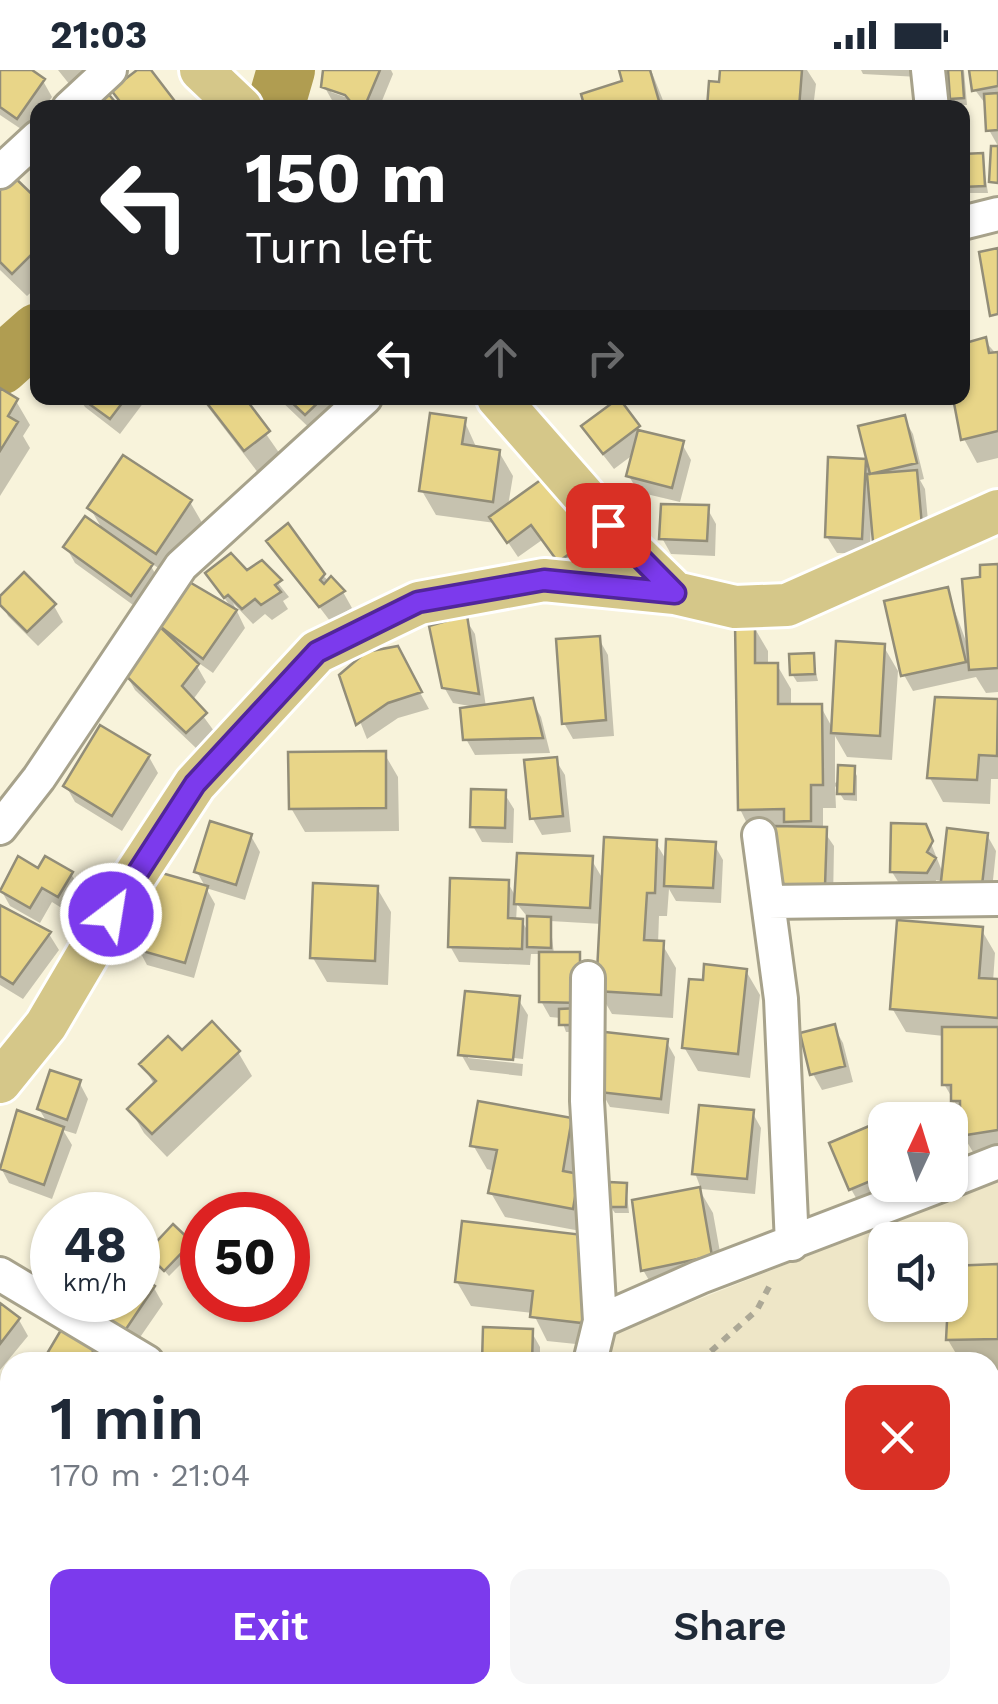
<!DOCTYPE html>
<meta charset="utf-8">
<style>
:root{--surface:#fff;--page:#f6f6f7;--text:#1f2937;--muted:#747a83;--accent:#7c3aed}
body{margin:0;font-family:"Work Sans",sans-serif;background:var(--page);color:var(--text);height:100vh;display:flex;flex-direction:column;font-size:38px;white-space:nowrap}
*{box-sizing:border-box;margin:0}
p{font-size:32px;color:var(--muted)}
.icon{flex:none;width:55px;height:55px;fill:none;stroke:currentColor;stroke-width:2;stroke-linecap:round;stroke-linejoin:round}
.map{position:relative;flex:1;overflow:hidden}
.details{position:absolute;left:0px;top:1282px;width:1000px;height:352px;display:flex;flex-direction:column;background:var(--surface);border-radius:30px 30px 0 0;box-shadow:0 2px 8px #0004}
.details>*{flex:none}
.hud{position:absolute;left:30px;top:30px;width:940px;height:305px;border-radius:20px;box-shadow:0 2px 8px #0004;background:#202124;color:#fff;overflow:hidden}
.needle{width:65px;rotate:4deg}
.tools{position:absolute;left:868px;top:1032px;display:grid;gap:20px}
.tools a{display:grid;place-items:center;width:100px;height:100px;border-radius:20px;background:var(--surface);box-shadow:0 2px 8px #0004;font-size:50px}
.speed{position:absolute;left:30px;top:1122px;display:flex;gap:20px;font-size:50px;font-weight:700;text-align:center}
.speed>*{display:grid;place-content:center;width:130px;height:130px;border-radius:50%;background:var(--surface);box-shadow:0 2px 8px #0004;line-height:1}
.speed small{font-size:25px;font-weight:400}
.speed .limit{border:15px solid #d22;background:#fff;color:#111}
.pin{position:absolute;display:grid;place-items:center;width:85px;height:85px;color:#fff;margin:-42px;border-radius:20px;box-shadow:0 5px 15px #0006}
.me{position:absolute;width:110px;margin:-55px;rotate:31deg;stroke-linejoin:round;filter:drop-shadow(0 0 8px #0008)}
.turn{display:flex;align-items:center;gap:35px;height:210px;padding:0 50px;font-size:45px}
.turn .icon{width:130px;height:130px;stroke-width:2.5}
.turn b{display:block;font-size:70px;line-height:85px}
.lanes{display:flex;align-items:center;height:95px;padding:0 50px;background:#0003;justify-content:center;gap:50px;direction:ltr}
.lanes .off{opacity:.35}
.round{display:grid;place-items:center;flex:none;width:105px;height:105px;border-radius:20px;background:var(--page)}
.summary{display:flex;align-items:center;justify-content:space-between;height:170px;padding:0 50px}
h1{font-size:60px;font-weight:600;line-height:75px}
.action{display:flex;gap:20px;margin-top:auto;padding:20px 50px}
.action a{flex:1;height:115px;border-radius:20px;background:var(--accent);color:#fff;font-size:40px;font-weight:600;line-height:115px;text-align:center}
.action a+a{background:var(--page);color:var(--text)}
.status{display:flex;justify-content:space-between;align-items:center;height:70px;padding:0 50px;background:var(--surface);direction:ltr}
.status svg{height:28px;fill:currentColor}
.map>svg:first-child{display:block}
.built{fill:#eee6c7;fill-rule:evenodd}
.shadow{fill:#0003;fill-rule:evenodd}
.lines{fill:none;stroke-linecap:round;stroke-linejoin:round}
.river{stroke:#b09d51;stroke-width:58}
.building{fill:#e8d588;stroke:#928d78;stroke-width:2.5}
.minor-casing{stroke:#a7a28b;stroke-width:38}
.major-casing{stroke:#fff;stroke-width:48}
.path{stroke:#aca896;stroke-width:6;stroke-dasharray:8 8;stroke-linecap:butt}
.minor{stroke:#fff;stroke-width:32}
.major{stroke:#d5c789;stroke-width:42}
.route-casing{stroke:#51269a;stroke-width:25}
.route{stroke:#7c3aed;stroke-width:18}
</style>
<div class="status"><b>21:03</b><svg viewBox="0 0 49 12"><path d="M0 12V9h3v3zM5 12V6h3v6zM10 12V3h3v9zM15 12V0h3v12zM26 1h20v11H26zM47 4h2v5h-2z"/></svg></div>
<div class="map">
<svg width="998" height="1634" viewBox="0 0 998 1634">
<rect width="100%" height="100%" fill="#f8f3db"/>
<path class="built" d="M998,1110V1634H678L673,1625H990V1292H596L619,1261ZM885,1170H950V1235H885Z"/>
<path class="shadow" d="M0,0H27L43,11L52,27L44,38H38V48L27,63L0,45Z
M58,0H90L70,15Z
M326,0H391L393,4L379,38H348L333,32L324,16ZM331,17L357,26L356,31L331,22Z
M621,0H651L666,38H588L626,13Z
M723,0H807L816,14L813,38H709L722,14Z
M861,0H919V7L863,4Z
M951,0H964L967,35H956L952,28Z
M971,0H998V76L989,60L987,36L975,20Z
M982,86L988,123H969L964,116Z
M0,117L38,133V216L27,226L0,200Z
M984,270L998,286V388L977,393L964,369L956,328H962Z
M0,321L16,331L30,355L23,366L30,378L0,426Z
M79,328H147L120,364L85,337Z
M201,328H241L282,387L259,404Z
M278,328H354L320,368Z
M618,331L642,363L682,374L691,390L680,432L638,422L629,406L634,384L614,399L593,372L584,356Z
M904,348L913,364L924,409L920,410L925,419L931,483L885,487L876,471L875,452H871L870,484L837,483L827,467L864,391L870,403Z
M464,350L477,379L499,382L513,406L508,436L592,467L601,483L569,507L542,470L518,487L495,453L436,445L422,421Z
M190,432L204,456L170,506L148,491L160,512L140,540L75,493L66,477L104,462L90,438Z
M707,438L716,454L715,486L671,484L662,468Z
M270,472L323,506L343,522L352,538L330,551Z
M262,493L289,527L283,531L288,539L272,550L265,544L253,554L233,533L245,558L213,603L193,589L206,612L192,631L214,661L196,678L135,620L126,604L187,513L233,540L218,519Z
M998,496V622L986,623L976,607L913,621L904,605L947,520L970,582L983,510Z
M0,529L54,536L63,552L38,576L8,546Z
M465,548L475,564L486,637L532,631L541,647L550,683L475,685L466,669L475,637L453,633L444,617Z
M754,557L768,581V595H777L791,619V637H821L833,659L884,577L898,601L892,690L847,687L835,666V713L853,698L857,706V731L844,730L835,716L836,738H823V760L834,776L833,832L784,830L740,739Z
M599,569L608,585L614,666L573,669L564,653Z
M396,579L429,639L398,648L367,669L342,606Z
M812,586L818,611L797,612L792,604Z
M938,630L998,631V709H991L990,734L943,732L930,708Z
M384,683L398,707L399,761L305,762L291,738Z
M149,687L158,703L122,761L75,732L66,716Z
M555,689L565,705L571,762L542,765L533,749Z
M504,723L514,739L513,773L482,772L473,756Z
M924,756L944,806L987,765L996,781L990,839L943,811L936,810L935,819L902,818L892,802Z
M251,766L260,782L245,830L206,818L197,802Z
M656,773L668,793L714,774L723,790L721,833L676,831L669,819L667,846H659L658,874H662L676,898L673,948L612,944L598,920L602,854L550,851L554,884L578,885L588,901L583,962H566L561,948L550,947L541,931L542,884H531L530,895L459,892L450,876L508,813L517,829L591,789L604,811ZM517,834L530,850V865L522,851H516Z
M39,802L71,804L81,820L68,842L52,832L40,853L10,836L1,820Z
M206,818L215,834L194,908L147,895L138,878Z
M377,818L391,842L388,915L327,912L313,888Z
M0,837L49,864L59,880L23,929L0,915Z
M981,859L995,883L993,912H998V1086L977,1089L963,1065V1046L944,1014V966L906,962L892,938Z
M746,901L760,925L750,1008L698,1001L684,977L705,913Z
M518,929L528,945L523,989L468,983V988L523,994L522,1006L470,1000L461,984Z
M834,957L843,973L853,1012L822,1020L813,1004Z
M666,971L675,987L669,1044L610,1037L601,1021Z
M238,982L252,1006L167,1087L144,1063L130,1039L155,1016L142,994L182,983Z
M79,1012L88,1029L76,1064L63,1060L72,1075L52,1129L9,1113L0,1096L19,1043L48,1054L39,1039Z
M752,1042L761,1058L755,1124L701,1119L695,1103Z
M570,1051L584,1075L586,1162L505,1147L491,1123L495,1101L487,1099L473,1075Z
M885,1079V1115H900L860,1135L851,1119Z
M626,1115L629,1143H615L610,1136Z
M699,1119L713,1143L725,1210L657,1224L643,1200Z
M590,1168L595,1276L547,1271L533,1243L471,1236L457,1212Z
M190,1174L194,1181L169,1206L149,1183Z
M998,1197V1300H990V1292H961L948,1270L947,1235Z
M138,1207L154,1218L163,1234L134,1276L116,1265L120,1230H138Z
M0,1236L19,1250L28,1266L0,1300Z
M65,1258L96,1275L105,1292H45Z
M485,1260L531,1261L540,1277V1292H484Z
M0,1320L10,1326V1424L0,1419Z
M990,1349L998,1350V1463L990,1456Z
M0,1518L10,1524V1586L0,1580Z"/>
<g class="lines">
<path class="river" d="M275,38L286,0
M0,296L38,262"/>
</g>
<path class="building" d="M0,0H32L45,9L17,49L0,37Z
M137,0H151L174,30L164,38H125L111,20Z
M323,0H380L364,38H356L345,25L321,17Z
M619,0H650L661,38H585L581,24L622,11Z
M720,0H802L799,38H707L709,11L719,12Z
M948,0H962L964,28L950,29Z
M969,0H998V16L972,21Z
M106,21L120,38H86Z
M998,23V60L986,61L984,24Z
M991,76H998V113L989,112Z
M983,83L985,116L962,117V84Z
M10,103L38,130V178L12,204L0,192V113Z
M998,178V244L990,246L979,182Z
M986,267L989,283L998,282V361L961,370L953,328H962V274Z
M0,318L18,329L8,346L18,352L0,381Z
M81,328H126L110,349Z
M203,328H245L270,361L244,381Z
M287,328H323L305,345Z
M619,328L640,356L603,384L581,356Z
M430,343L466,348L462,374L500,380L493,432L419,421Z
M905,345L917,393L870,404L858,356Z
M638,360L684,371L672,418L626,406Z
M123,385L192,430L156,484L87,438Z
M828,387L866,389L862,469L825,467Z
M917,400L923,467L873,472L867,404Z
M549,404L594,466L558,492L531,455L507,473L489,447Z
M661,434L709,435L707,471L659,469Z
M85,446L153,494L131,526L63,477Z
M288,453L325,504L320,510L324,514L331,506L345,521L319,537L266,471Z
M231,483L247,500L262,490L282,510L275,515L281,522L261,535L255,529L242,539L228,525L224,528L205,503Z
M998,494V598L969,600L962,509L980,507V495Z
M24,502L56,534L27,562L0,535V526Z
M186,510L237,540L203,589L157,554Z
M948,517L966,592L901,606L884,531Z
M467,545L479,624L442,618L429,556Z
M157,554L199,594L182,616L207,643L186,663L123,603Z
M735,554H755V593H778V634H822L823,715H811V751L784,752V739L738,740Z
M600,566L606,650L562,654L556,569Z
M836,571L885,574L880,666L831,663Z
M398,576L422,622L388,633L356,655L339,605L366,582Z
M814,583L815,604L790,605L789,584Z
M935,627L998,629L997,686L979,685L977,710L927,708Z
M533,628L543,668L463,670L460,638Z
M100,655L150,685L112,746L63,716Z
M386,681V738L289,739L288,682Z
M557,687L563,746L530,749L524,690Z
M838,695L855,696L854,724H837Z
M471,719L506,720L505,758L470,757Z
M210,751L252,764L236,815L194,802Z
M891,753L926,754L933,771L927,782L936,788L927,803L890,802Z
M774,756L827,757L825,816L772,815Z
M947,758L988,763L981,824L940,820Z
M604,767L657,770L655,823H647L644,870L664,871L661,925L596,921Z
M666,769L716,772L713,818L664,816Z
M517,783L593,786L590,838L514,834Z
M18,786L38,798L45,786L73,802L58,827L42,818L30,838L0,821Z
M158,802L208,816L185,893L135,879Z
M450,808L509,810L508,848L523,849L522,879L448,877Z
M313,813L378,816L375,891L310,888Z
M0,835L51,862L13,914L0,906Z
M527,846L551,847V878L527,877Z
M897,850L983,857L979,908L998,909V948L890,939Z
M539,882H580V933L539,932Z
M704,894L747,899L738,984L682,978L689,909L703,910Z
M465,921L520,926L513,990L458,985Z
M580,938L581,955H559V939Z
M212,951L240,981L152,1064L127,1039L156,1011L139,994L168,966L182,980Z
M835,954L845,996L810,1005L800,963Z
M942,957H998V1060L960,1066V1031H951V1015H942Z
M605,962L668,969L661,1029L599,1022Z
M50,1000L81,1010L67,1050L37,1039Z
M478,1031L572,1048L563,1101L579,1104L573,1139L488,1123L497,1080L470,1076Z
M699,1035L754,1040L747,1109L692,1104Z
M17,1040L64,1057L44,1115L0,1099Z
M874,1054L885,1079V1105L849,1120L829,1073Z
M609,1112L627,1113L626,1137H608Z
M700,1117L712,1186L641,1201L632,1130Z
M462,1151L592,1166L582,1253L530,1247L533,1221L455,1212Z
M173,1154L192,1172L164,1201L146,1183Z
M998,1194V1269L946,1270L950,1196Z
M138,1204L155,1216L124,1262L104,1248L117,1230H138Z
M0,1233L20,1248L0,1274Z
M64,1255L98,1273L87,1292H42Z
M483,1257L533,1259L532,1292H482Z
M0,1318L10,1323V1408L0,1403Z
M990,1347L998,1348V1442L990,1441Z
M0,1515L10,1521V1576L0,1571Z
M998,1613V1634H959L958,1625H990V1614Z
M221,1625H231L241,1634H213Z
M578,1625H638L643,1634H582Z"/>
<g class="lines">
<defs>
<path id="minor" d="M928,0L932,38
M69,38L110,0
M0,102L38,67
M962,153L998,144
M0,758L39,708L181,496L365,328
M759,765L781,929L792,1174
M768,832L998,829
M588,908L587,1031L600,1251
M950,1111L998,1092
M0,1204L147,1292
M590,1292L600,1251L700,1207L941,1115
M0,1493L10,1499
M665,1625L670,1634
M89,1634L99,1625
M334,1634L347,1625
M499,1634L512,1625"/>
<path id="major" d="M201,0L241,38
M498,328L632,481L675,523
M0,1012L46,955L128,816L195,714L317,582L419,533L544,510L675,523L735,537L787,535L998,441"/>
</defs>
<use href="#minor" class="minor-casing"/>
<use href="#major" class="major-casing"/>
<path class="path" d="M699,1292L757,1240L770,1215
M990,1478L998,1469"/>
<use href="#minor" class="minor"/>
<use href="#major" class="major"/>
</g>
<g class="lines">
<defs>
<path id="route" d="M111,844L195,714L317,582L418,532L544,510L675,523L608,455"/>
</defs>
<use href="#route" class="route-casing"/>
<use href="#route" class="route"/>
</g>
</svg>
<div class="tools">
<a><svg class="needle" viewBox="-14 -14 28 28"><path d="M0-13l5 13h-10z" fill="#e53935"/><path d="M0 13l5-13h-10z" fill="#747a83"/></svg></a>
<a><svg class="icon" aria-label="sound" viewBox="0 0 24 24"><path d="M4 9h4l5-4v14l-5-4H4zM17 9q2 3 0 6"/></svg></a>
</div>
<div class="speed"><div>48<small>km/h</small></div><div class="limit">50</div></div>
<div class="pin" style="left:608px;top:455px;background:#d93025"><svg class="icon" aria-label="arrive" viewBox="0 0 24 24"><path d="M6 21V4h12l-3 4 3 4H6"/></svg></div>
<svg class="me" style="left:111px;top:844px" viewBox="-20 -20 40 40"><circle r="17" fill="#7c3aed" stroke="#fff" stroke-width="3"/><path d="M0-11L8 9 0 5-8 9z" fill="#fff"/></svg>
<div class="hud">
<div class="turn"><svg class="icon" aria-label="left" viewBox="0 0 24 24"><path d="M17 20v-9H6M10 6l-5 5 5 5"/></svg><div><b>150 m</b>Turn left</div></div>
<div class="lanes"><svg class="icon" aria-label="left" viewBox="0 0 24 24"><path d="M17 20v-9H6M10 6l-5 5 5 5"/></svg><svg class="icon off" aria-label="ahead" viewBox="0 0 24 24"><path d="M12 20V5M6 11l6-6 6 6"/></svg><svg class="icon off" aria-label="right" viewBox="0 0 24 24"><path d="M7 20v-9h11M14 6l5 5-5 5"/></svg></div>
</div>
<section class="details">
<div class="summary"><div><h1>1 min</h1><p>170 m · 21:04</p></div><a class="round" style="background:#d93025;color:#fff"><svg class="icon" aria-label="close" viewBox="0 0 24 24"><path d="M6 6l12 12M18 6L6 18"/></svg></a></div>
<div class="action"><a>Exit</a><a>Share</a></div>
</section>
</div>
